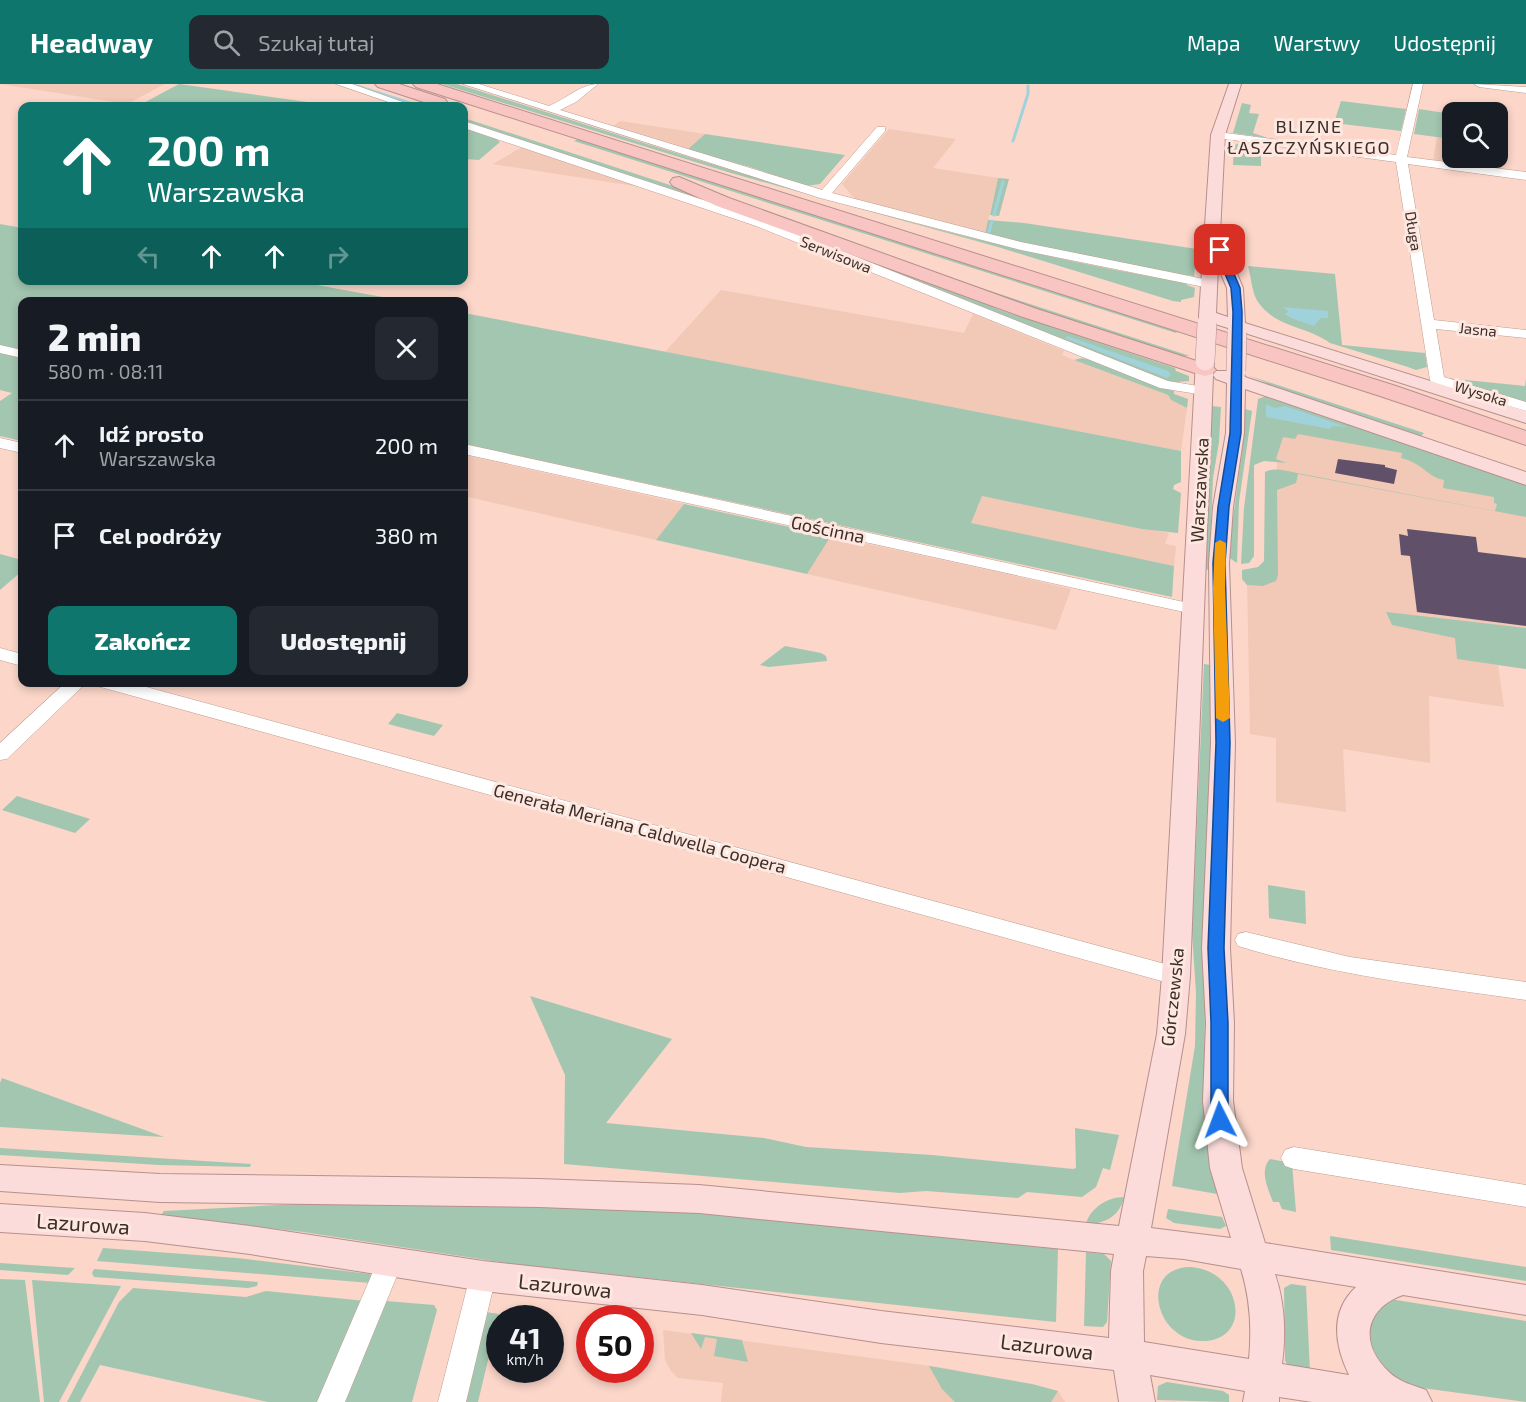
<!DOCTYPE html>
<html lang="pl">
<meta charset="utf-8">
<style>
:root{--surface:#171b24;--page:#242831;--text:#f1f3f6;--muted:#9ea1a6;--line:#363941;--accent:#0f766e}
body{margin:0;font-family:"Exo 2",sans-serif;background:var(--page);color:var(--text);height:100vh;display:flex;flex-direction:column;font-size:22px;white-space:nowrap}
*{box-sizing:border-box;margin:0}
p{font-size:20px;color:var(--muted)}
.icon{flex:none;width:33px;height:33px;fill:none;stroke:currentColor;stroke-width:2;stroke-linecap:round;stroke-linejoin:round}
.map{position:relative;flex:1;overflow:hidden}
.side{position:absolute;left:18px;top:213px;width:450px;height:390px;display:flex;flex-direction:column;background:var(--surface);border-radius:12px;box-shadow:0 3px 9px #0003}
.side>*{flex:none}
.banner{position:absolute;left:18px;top:18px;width:450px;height:183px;border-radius:12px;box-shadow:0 3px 9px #0003;background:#0f766e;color:#fff;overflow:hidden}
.tools{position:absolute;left:1442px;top:18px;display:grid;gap:12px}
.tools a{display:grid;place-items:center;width:66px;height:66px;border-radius:12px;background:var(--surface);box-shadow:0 3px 9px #0003;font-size:30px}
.speed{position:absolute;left:486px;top:1221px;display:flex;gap:12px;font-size:30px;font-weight:700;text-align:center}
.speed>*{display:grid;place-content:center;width:78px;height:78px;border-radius:50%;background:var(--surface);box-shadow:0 3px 9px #0003;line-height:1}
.speed small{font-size:15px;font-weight:400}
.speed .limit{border:9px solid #d22;background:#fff;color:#111}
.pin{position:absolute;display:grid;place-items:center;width:51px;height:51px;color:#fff;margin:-26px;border-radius:12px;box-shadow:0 3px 9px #0006}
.me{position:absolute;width:66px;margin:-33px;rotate:357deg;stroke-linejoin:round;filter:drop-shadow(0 0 4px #0008)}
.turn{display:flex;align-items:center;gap:21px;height:126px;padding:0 30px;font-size:27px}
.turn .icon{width:78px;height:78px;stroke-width:2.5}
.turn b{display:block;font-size:42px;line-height:51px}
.lanes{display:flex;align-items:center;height:57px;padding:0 30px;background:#0003;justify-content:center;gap:30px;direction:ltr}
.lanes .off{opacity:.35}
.round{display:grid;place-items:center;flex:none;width:63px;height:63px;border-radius:12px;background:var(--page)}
.overview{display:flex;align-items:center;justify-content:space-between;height:102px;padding:0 30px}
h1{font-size:36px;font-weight:800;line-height:45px}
.button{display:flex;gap:12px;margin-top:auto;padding:12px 30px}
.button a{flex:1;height:69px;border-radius:12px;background:var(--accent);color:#fff;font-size:24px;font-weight:800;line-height:69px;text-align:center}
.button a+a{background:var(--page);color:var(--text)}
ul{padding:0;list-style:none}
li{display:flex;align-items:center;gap:18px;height:90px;padding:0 30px;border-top:2px solid var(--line)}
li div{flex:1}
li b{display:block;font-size:22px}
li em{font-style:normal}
header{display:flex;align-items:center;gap:36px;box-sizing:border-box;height:84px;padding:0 30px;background:var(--accent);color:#fff}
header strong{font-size:28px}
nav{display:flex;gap:33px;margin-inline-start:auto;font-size:21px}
.search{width:420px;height:54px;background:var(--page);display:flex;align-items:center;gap:15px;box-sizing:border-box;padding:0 21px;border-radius:12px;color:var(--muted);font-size:22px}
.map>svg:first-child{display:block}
.built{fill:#f2c8b7}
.green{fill:#a3c6b0}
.water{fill:#a0d2db}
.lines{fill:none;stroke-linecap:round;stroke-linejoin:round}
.stream{stroke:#a0d2db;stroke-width:3}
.building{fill:#605069}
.minor-casing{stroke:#c09d90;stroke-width:1}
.major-casing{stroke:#b6908d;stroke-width:2}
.highway-casing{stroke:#b6908d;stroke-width:2}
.minor{fill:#fff;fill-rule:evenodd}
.major{fill:#fbdcdb;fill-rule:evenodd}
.highway{fill:#f8c5c3;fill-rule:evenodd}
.major-bridge-casing{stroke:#b6908d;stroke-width:20;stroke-linecap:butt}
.major-bridge{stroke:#fbdcdb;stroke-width:19}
.route{fill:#1a73e8;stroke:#114b97;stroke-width:1.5}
.slow{fill:#f59e0b}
.labels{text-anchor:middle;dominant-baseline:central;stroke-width:6;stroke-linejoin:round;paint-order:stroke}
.far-street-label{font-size:15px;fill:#3b2d28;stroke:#fee7df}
.far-quarter-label{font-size:18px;letter-spacing:1.5px;fill:#3b2d28;stroke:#fee7df}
.street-label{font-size:18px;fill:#3b2d28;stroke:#fee7df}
.near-street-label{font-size:21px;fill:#3b2d28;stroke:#fee7df}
</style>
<header>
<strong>Headway</strong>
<div class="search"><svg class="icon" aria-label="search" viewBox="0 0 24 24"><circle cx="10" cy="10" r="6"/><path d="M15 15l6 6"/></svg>Szukaj tutaj</div>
<nav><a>Mapa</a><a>Warstwy</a><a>Udostępnij</a></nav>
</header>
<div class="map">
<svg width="1526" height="1318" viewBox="0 0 1526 1318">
<rect width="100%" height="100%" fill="#fbd6c9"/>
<path class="built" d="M0,0H165L127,20Z
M620,37L705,50L687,66L612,43Z
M889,45L956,55L933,84L998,94L985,150L855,115L842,100Z
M1437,53L1452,55V74H1458V79L1433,76Z
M522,63L647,104L493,80Z
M721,206L964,249L973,230L1064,267L1062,271L1074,276L1168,311L1171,316L1187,324L1181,367L665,268Z
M1261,334L1353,353L1526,407V585L1498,581L1504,623L1429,612L1430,679L1343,665L1346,728L1276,718V654L1250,650L1247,491L1275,494L1277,377L1258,374Z
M464,371L684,420L656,456L464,412Z
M982,412L1169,449L1165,460L1176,462L1174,482L970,440Z
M831,452L997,488L1071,505L1056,546L807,490Z
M663,1246L945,1284L1046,1304L1058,1307L1065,1318H721L723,1299L678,1294L671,1287L665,1276Z"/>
<path class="green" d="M179,0L335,22H138Z
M442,0H457C697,75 938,158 1187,199V201L1195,204L1194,213L1181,216V218L1173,217L998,163L731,89Z
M1341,17L1406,25L1401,47L1334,39Z
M1242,19L1251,21L1249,29L1259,30L1253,49L1268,54L1233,49Z
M1419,25L1452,30V55L1414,50Z
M464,34L676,103L956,206L1000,226L1175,284L1176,287L1189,292V297L1177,298L1176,300L628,92L464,38Z
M464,44L496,55L500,58L479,76L464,75Z
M705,50L845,71L820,100L806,102L750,83L687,66Z
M578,55L1178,246L1176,249L574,57Z
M1242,59L1261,60V82L1233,81L1234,61Z
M998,94L1009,95L999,132L990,131Z
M988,136L1024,139L1197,165L1194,192L1112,182L985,150Z
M0,140L22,144V196L295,197L404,217L22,218V266L0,261Z
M910,181L1190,272H1177L975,206Z
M1248,182L1335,190L1342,261L1425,269L1427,283L1416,286L1408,283L1330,259C1307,242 1276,244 1258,218C1252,209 1251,193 1248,182Z
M464,229L1181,367V398L1174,401L1173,405L1181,409L1178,449L1142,445L982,412L971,439L1174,482L1172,513L464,360Z
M0,269L22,274V357L0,352V317L12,309L0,306Z
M1082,274L1091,276L1148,299L1174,307V310L1188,315L1187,324L1171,316L1168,311L1074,276Z
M1250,292L1424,349L1421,352L1266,302L1267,299Z
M1446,294L1525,302L1526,295V318Z
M1266,312L1451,373L1526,401V433L1298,390L1296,399L1277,406L1278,491L1276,497L1263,502L1247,501L1242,495V486L1258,483L1264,477L1265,388C1274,383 1286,387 1297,389L1495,427L1497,420L1494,419V413L1443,404L1444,396C1427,393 1423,379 1401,374L1402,369L1298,350L1295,355L1283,353L1276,375L1287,379L1264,377L1254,381V472L1249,479L1241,480L1244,424L1258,315Z
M1212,322L1221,323L1219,358L1213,394L1209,486L1205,485Z
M1245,325L1252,327L1239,418L1237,479L1228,473L1244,352Z
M684,420L831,452L807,490L656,456Z
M0,470L22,476V487L0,506Z
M1386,528L1526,544V585L1457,575L1455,554L1392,541Z
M785,562L821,569L826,572L827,577L769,583L760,581Z
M1204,580L1210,581L1211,645L1202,875L1205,925L1204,1019L1209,1075L1217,1110L1172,1102L1195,962L1196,909L1192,848Z
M397,629L443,641L434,652L388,640Z
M17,712L20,713L90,735L75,749L2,726Z
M1268,801L1305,807L1306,840L1269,834Z
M530,912L672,955L606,1039L764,1054L806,1063L932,1071L1073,1085L1076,1084L1075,1044L1119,1051L1110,1086L1103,1084L1096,1103L1082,1113L1027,1108L1018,1114L926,1107L900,1109L564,1080L565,991Z
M2,994L164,1053L0,1043V999Z
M0,1064L251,1080L250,1083L159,1081L0,1071Z
M1270,1075L1292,1079L1296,1128L1282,1125L1279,1118H1273C1268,1105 1259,1086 1270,1075Z
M1124,1113C1120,1132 1105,1140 1086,1140C1090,1124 1108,1113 1124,1113Z
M298,1120L643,1125L798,1138L1058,1165L1056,1238L506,1179L303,1148L161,1131L164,1127Z
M1168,1125L1222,1133L1226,1142L1220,1145L1174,1139L1166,1134Z
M1330,1152L1526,1183V1197L1331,1166Z
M103,1164L237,1174L370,1190L372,1194L371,1199L97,1177Z
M1086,1168L1104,1170L1111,1177L1107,1238L1103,1243L1084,1242Z
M0,1179L75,1184L68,1191L0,1186Z
M1191,1183C1243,1187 1253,1257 1202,1257C1155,1257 1138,1183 1191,1183Z
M94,1185L258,1198L257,1202L248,1204L94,1193L92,1189Z
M0,1195L25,1196L40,1318H0Z
M32,1196L121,1202L59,1318H44Z
M1291,1200L1306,1202L1310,1288L1288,1283L1285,1276L1284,1204Z
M133,1204L246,1213L266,1207L366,1217L322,1318H268L100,1281L80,1318H67L119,1218Z
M1390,1215L1526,1237V1318L1415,1303C1375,1294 1377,1279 1364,1245L1375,1219Z
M386,1217L434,1221L437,1226L412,1318H340Z
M486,1228L499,1230L478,1318H464Z
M691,1249L742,1256L748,1278L714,1272L717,1255L705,1253L701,1265Z
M929,1282L1032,1300L1058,1307L1051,1318H955L942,1305Z
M1167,1298L1223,1307L1229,1311V1318L1157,1316L1158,1302Z"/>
<path class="water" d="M1282,223L1328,227V234H1321L1314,242L1291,234L1285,230L1288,228L1287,226Z
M1067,252L1168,287L1171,291L1167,294L1065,254Z
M1266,320L1274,324L1285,322L1347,343L1332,342L1330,345L1266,333Z"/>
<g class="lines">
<path class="stream" d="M351,0L419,22
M1013,57L1028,10V2
M994,131L1003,98
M989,148L992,137"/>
</g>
<path class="building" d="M1338,375L1385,381V383L1397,386L1394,400L1335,389Z
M1407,445L1476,453L1478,468L1526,474V542L1417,528L1410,472L1401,471L1399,450L1408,452Z"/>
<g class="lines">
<defs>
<path id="minor" d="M336,0H352L414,22H400Z
M463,0H479L549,22C566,15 581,0 598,0L576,18L560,26L822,106L877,43H885V47L832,109L1021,158L1209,196L1216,200L1209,204L1021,166L820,114Z
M1413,0H1423L1407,73L1526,88V96L1408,80L1434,236L1526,246V254L1436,245L1444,293L1526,318V327L1432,299L1430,296L1396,78L1218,54L1212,51L1218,48L1396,71Z
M1474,0L1526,3V9L1479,3Z
M464,37L764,136L1168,297L1204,303L1211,307L1204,311L1160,304L756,142L464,44Z
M0,261L22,266V274L0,269Z
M0,354L22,359V369L0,364Z
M464,360L1193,520L1199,521L1202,525L1199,529L1193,530L464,370Z
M0,564L22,570V582L0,576Z
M66,598H87L7,675L0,676V659Z
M95,598H128L1176,883L1184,886L1187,892L1184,898L1176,901L97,602Z
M1246,848L1350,873L1526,898V916C1429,902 1332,891 1238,862L1235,856L1238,850Z
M1294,1063L1526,1101V1123L1294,1085L1285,1082L1281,1074L1285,1066Z
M390,1165L399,1169L403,1177L345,1318H317L381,1169Z
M483,1180L492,1183L496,1192L466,1318H438L470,1192L474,1183Z"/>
<path id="major" d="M1229,0H1241L1225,51L1220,149L1243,204L1245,239L1526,327V339L1245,249L1237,253L1231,252L1228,244L1215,240L1207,244L1201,243L1199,232L1211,51ZM1218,183L1227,204L1228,233L1216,229Z
M1205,272L1211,273L1214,277L1213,291L1216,287H1227L1230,283H1242L1245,293L1526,388V401L1245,305L1244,349L1233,423L1229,479L1235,659L1230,864L1234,939L1233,1017L1242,1084L1265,1159L1526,1201V1231L1403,1211C1364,1225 1359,1260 1389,1288C1399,1298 1413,1301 1426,1306L1432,1318H1312L1279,1313V1318H1243L1245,1307L1150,1291L1155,1318H1119L1114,1286L881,1259L702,1231L483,1207L250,1170L145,1157L0,1148V1120L145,1129L250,1142L483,1177L702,1201L881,1227L1109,1254L1111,1187L1114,1170L699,1129L539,1123L160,1118L0,1107V1081L160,1090L539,1095L699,1101L1119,1142L1157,950L1162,892L1196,277L1199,273ZM1213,291L1216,295L1227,299L1226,349L1213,423L1209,479L1211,659L1202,864L1206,939L1203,1017L1210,1084L1231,1154L1151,1144L1185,950L1190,892ZM1146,1172L1184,1175L1241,1185C1250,1214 1252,1244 1249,1275L1144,1258L1143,1187ZM1275,1190L1356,1203C1329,1228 1335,1262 1349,1291L1282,1280C1286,1250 1285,1219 1275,1190Z"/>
<path id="highway" d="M375,0H399L445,15L447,18L440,22L433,21L378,3Z
M413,0H437L1396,302L1526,347V361L1380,312L416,3Z
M679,93L729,114L1037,225L1212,282L1216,286L1212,290L1205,292L1198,290L1023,233L717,122L673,102L670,98L673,94Z"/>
</defs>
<use href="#minor" class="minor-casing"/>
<use href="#major" class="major-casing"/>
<use href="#highway" class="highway-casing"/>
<use href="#minor" class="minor"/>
<use href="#major" class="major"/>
<use href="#highway" class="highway"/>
<defs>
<path id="major-bridge" d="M1205,277L1207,239
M1236,287L1237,248"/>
</defs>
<use href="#major-bridge" class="major-bridge-casing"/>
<use href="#major-bridge" class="major-bridge"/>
</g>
<path class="route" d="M1220,163L1224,166L1240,204L1242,228L1241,349L1229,423L1225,479L1230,659L1224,864L1228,939V1036L1226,1042L1220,1044L1214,1042L1211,1036V939L1208,864L1216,659L1213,479L1218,423L1230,349L1233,228L1231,204L1215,166Z"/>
<path class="slow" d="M1220,456L1226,459L1225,504L1230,634L1223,638L1216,634L1213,504L1215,459Z"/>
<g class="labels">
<g class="far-street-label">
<text transform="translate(1414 147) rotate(81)">Długa</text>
<text transform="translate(836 170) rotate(22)">Serwisowa</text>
<text transform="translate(1478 245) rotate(6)">Jasna</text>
<text transform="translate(1481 309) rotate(17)">Wysoka</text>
</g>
<g class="far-quarter-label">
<text x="1309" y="42">BLIZNE<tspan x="1309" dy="21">ŁASZCZYŃSKIEGO</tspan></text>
</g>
<g class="street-label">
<text transform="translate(1199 406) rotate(-87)">Warszawska</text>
<text transform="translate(828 445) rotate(12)">Gościnna</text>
<text transform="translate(640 744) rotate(15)">Generała Meriana Caldwella Coopera</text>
<text transform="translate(1172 913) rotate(-84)">Górczewska</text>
</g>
<g class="near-street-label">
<text transform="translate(83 1139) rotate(4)">Lazurowa</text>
<text transform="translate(565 1201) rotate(6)">Lazurowa</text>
<text transform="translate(1047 1262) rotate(7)">Lazurowa</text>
</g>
</g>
</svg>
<div class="tools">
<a><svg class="icon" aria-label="search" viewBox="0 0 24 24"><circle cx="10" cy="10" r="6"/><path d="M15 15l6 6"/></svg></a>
</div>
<div class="speed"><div>41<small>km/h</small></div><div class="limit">50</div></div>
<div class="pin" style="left:1220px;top:166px;background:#d93025"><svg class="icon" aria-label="arrive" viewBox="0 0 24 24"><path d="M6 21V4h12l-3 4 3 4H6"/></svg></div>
<svg class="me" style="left:1220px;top:1036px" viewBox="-20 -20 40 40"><path d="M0-17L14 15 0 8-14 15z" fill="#1a73e8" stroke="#fff" stroke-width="4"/></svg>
<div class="banner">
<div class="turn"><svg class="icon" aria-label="ahead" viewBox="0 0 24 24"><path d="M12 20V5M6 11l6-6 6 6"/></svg><div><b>200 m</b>Warszawska</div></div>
<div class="lanes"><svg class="icon off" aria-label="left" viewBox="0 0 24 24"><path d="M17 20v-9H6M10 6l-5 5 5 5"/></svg><svg class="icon" aria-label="ahead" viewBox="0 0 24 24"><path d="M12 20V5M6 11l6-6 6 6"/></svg><svg class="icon" aria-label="ahead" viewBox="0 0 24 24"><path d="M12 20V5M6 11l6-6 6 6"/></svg><svg class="icon off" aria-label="right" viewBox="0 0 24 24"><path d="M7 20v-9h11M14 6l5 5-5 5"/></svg></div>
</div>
<section class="side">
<div class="overview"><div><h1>2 min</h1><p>580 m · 08:11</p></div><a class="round"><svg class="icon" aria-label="close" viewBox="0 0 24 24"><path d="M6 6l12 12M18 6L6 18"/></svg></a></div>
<ul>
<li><svg class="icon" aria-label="ahead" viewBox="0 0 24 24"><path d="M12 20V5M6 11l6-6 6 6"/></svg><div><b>Idź prosto</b><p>Warszawska</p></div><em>200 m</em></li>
<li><svg class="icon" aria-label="arrive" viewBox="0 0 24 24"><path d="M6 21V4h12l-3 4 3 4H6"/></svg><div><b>Cel podróży</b></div><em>380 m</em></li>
</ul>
<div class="button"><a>Zakończ</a><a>Udostępnij</a></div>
</section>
</div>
